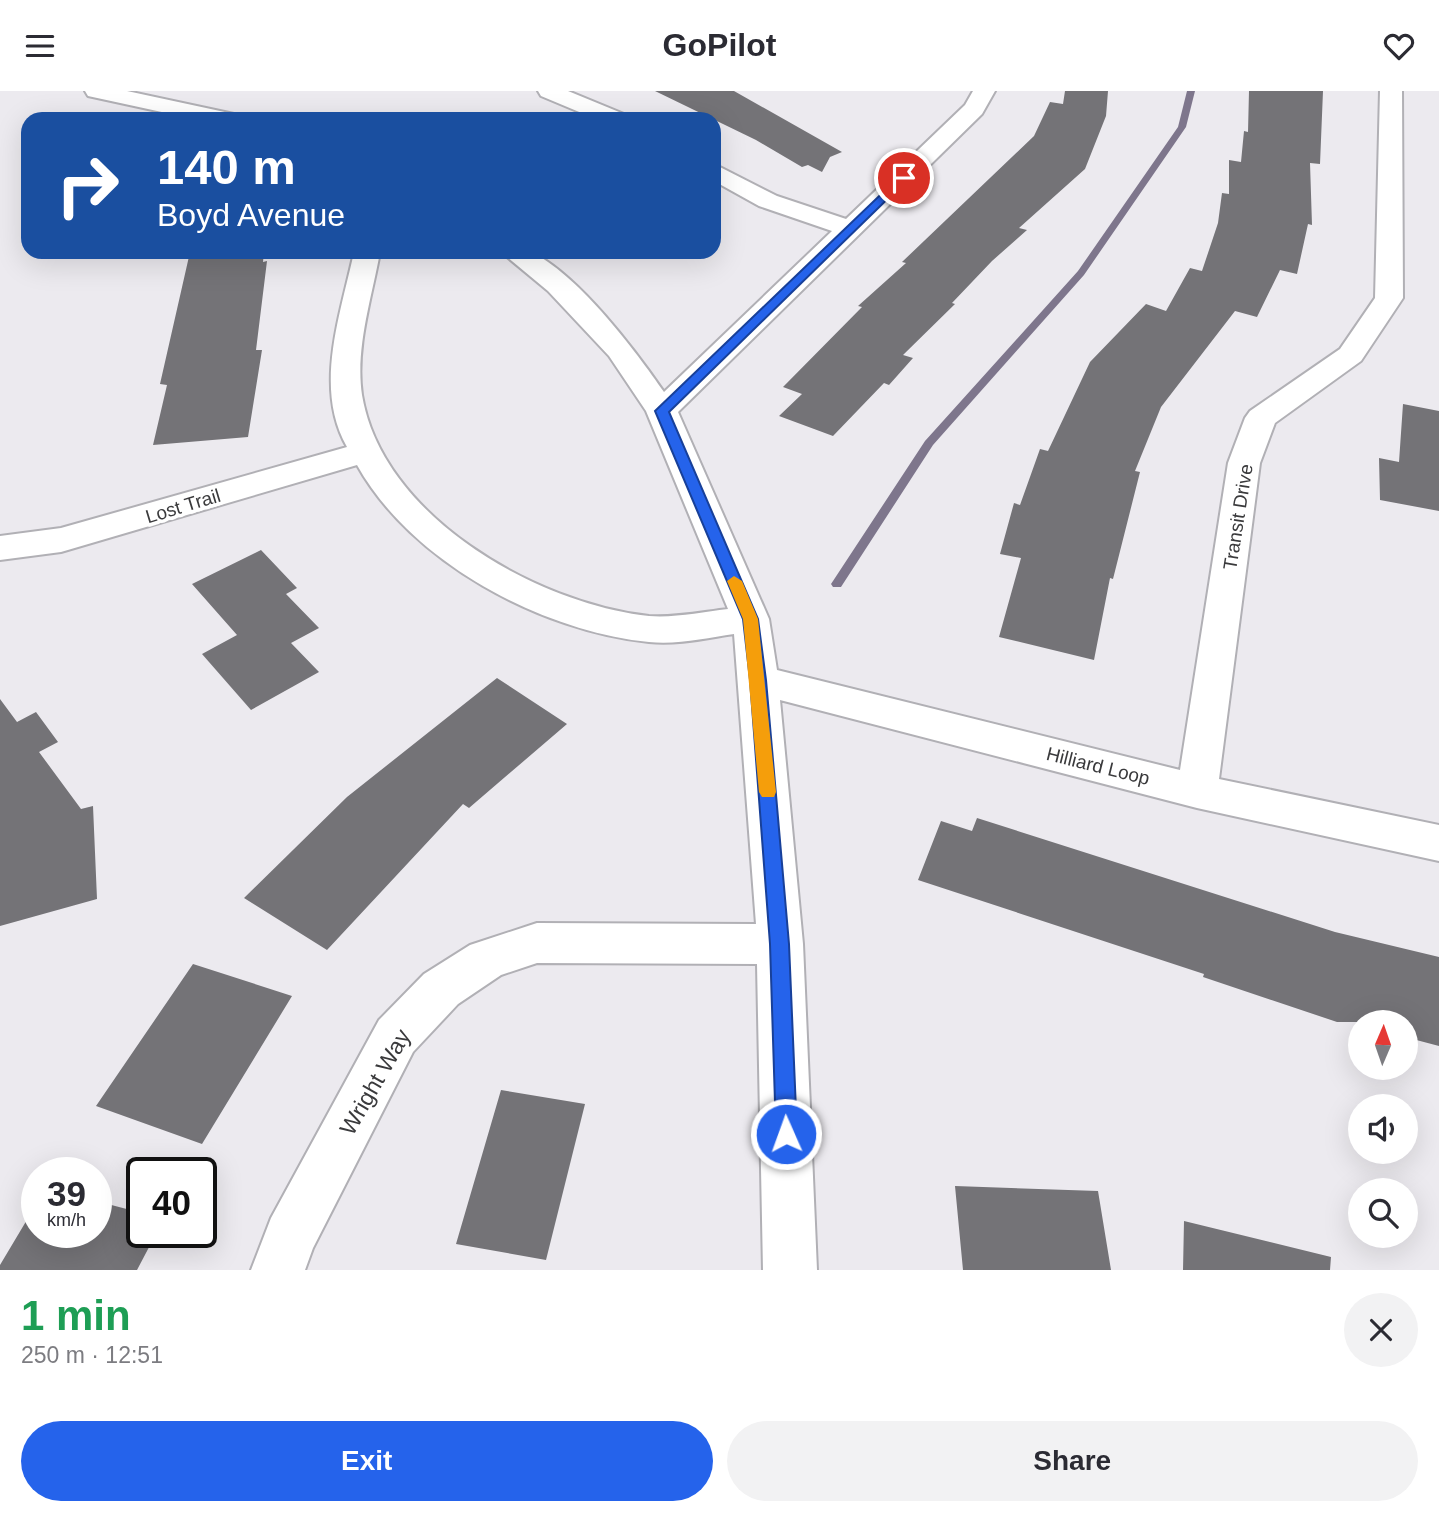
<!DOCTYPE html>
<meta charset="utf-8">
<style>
:root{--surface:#fff;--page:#f2f2f3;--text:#2b2b33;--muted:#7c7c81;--accent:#2563eb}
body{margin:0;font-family:Helvetica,sans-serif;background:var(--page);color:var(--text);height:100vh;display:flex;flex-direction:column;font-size:26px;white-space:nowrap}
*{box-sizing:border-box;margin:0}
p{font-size:23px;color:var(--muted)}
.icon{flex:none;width:38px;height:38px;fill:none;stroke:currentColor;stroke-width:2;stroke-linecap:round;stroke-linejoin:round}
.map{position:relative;height:1179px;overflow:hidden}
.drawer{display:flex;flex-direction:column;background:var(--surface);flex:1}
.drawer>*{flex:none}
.top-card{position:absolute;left:21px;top:21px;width:700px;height:147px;border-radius:21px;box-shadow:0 7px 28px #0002;background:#1a4fa0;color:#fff;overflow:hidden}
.needle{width:46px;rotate:2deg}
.buttons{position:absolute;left:1348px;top:919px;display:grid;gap:14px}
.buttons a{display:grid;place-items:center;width:70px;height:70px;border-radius:50%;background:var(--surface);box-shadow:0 7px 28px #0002;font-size:35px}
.speed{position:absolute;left:21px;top:1066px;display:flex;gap:14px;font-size:35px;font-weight:700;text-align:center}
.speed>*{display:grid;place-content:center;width:91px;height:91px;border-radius:50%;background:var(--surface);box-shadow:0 7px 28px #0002;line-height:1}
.speed small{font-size:18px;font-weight:400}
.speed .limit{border:4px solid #111;border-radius:10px;background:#fff;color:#111}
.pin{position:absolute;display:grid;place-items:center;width:60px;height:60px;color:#fff;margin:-30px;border:4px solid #fff;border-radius:50%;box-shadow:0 2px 7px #0007}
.me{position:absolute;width:77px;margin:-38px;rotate:358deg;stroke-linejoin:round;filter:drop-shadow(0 0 5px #0008)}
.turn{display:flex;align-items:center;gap:24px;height:147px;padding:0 21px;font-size:32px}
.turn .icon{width:91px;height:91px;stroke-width:2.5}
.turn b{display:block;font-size:49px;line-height:60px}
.round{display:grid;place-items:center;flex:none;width:74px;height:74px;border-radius:37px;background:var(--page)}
.summary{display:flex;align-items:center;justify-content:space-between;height:119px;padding:0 21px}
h1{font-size:42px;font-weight:600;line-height:52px;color:#1e9e55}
.button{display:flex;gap:14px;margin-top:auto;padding:14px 21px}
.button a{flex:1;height:80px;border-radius:42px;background:var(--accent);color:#fff;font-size:28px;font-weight:600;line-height:80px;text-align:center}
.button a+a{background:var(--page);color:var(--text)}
header{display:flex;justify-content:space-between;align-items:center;height:91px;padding:0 21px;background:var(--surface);font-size:32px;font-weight:600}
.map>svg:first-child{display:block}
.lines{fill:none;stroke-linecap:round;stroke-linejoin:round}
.stream{fill:#7e768c;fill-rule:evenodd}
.building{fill:#747377}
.minor-casing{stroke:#b1b0b5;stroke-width:4}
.minor{fill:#fff;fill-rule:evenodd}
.route{fill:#2563eb;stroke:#184099;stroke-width:2}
.slow{fill:#f59e0b}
.labels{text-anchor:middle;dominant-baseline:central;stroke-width:7;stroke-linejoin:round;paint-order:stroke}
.street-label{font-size:19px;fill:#3a3a3c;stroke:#fff}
.near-street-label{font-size:23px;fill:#3a3a3c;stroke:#fff}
</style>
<header><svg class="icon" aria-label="menu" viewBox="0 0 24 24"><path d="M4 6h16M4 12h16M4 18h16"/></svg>GoPilot<svg class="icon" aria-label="heart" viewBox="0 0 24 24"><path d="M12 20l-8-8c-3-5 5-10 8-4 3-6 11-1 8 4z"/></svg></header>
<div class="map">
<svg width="1439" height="1179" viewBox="0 0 1439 1179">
<rect width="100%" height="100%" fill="#eceaef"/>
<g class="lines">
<path class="stream" d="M1187,0H1195L1186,36L1084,184L933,354L841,496H833L831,493L833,490L925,350L1078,180L1178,36Z"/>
</g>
<path class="building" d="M655,0H734L842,61L830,66L822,81L808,74L802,76L756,49Z
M1065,0H1108L1106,25L1085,78L1019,137L1027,139L992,170L952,212L955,213L903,264L913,267L889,294L884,292L833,345L779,325L802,303L783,296L862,216L858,215L906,172L902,171L1034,45L1050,11L1063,13Z
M1249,0H1323L1320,73L1310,72L1312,134L1308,133L1297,183L1280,179L1257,226L1235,220L1161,316L1135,380L1140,381L1113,488L1110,487L1094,569L999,546L1021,467L1000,463L1014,412L1020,414L1040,358L1048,360L1090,271L1146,213L1166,220L1190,177L1202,180L1218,132L1222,102L1229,103V69L1241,71L1244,40L1248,41Z
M190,161H264L263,171L267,170L256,259H262L248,346L153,354L167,294L160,293Z
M1403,313L1439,320V420L1380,409L1379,367L1399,371Z
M261,459L297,497L286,503L319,537L291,552L319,581L251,619L202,563L237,544L192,493Z
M497,587L567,633L469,717L463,713L327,859L244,807L347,706Z
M0,608L17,631L36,621L58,651L39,661L81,718L93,715L97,808L0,835Z
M977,727L1335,841L1439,866V955L1405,946V931H1337L1203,886L1204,883L918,789L941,730L972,740Z
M193,873L292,905L202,1053L96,1015Z
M501,999L585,1013L546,1169L456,1153Z
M955,1095L1098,1100L1111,1179H963Z
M96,1110L142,1122V1141H157L137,1179H0V1174L37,1112V1141H96Z
M1184,1130L1331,1166L1330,1179H1183Z"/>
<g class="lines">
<defs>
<path id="minor" d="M85,0H127L234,23L238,28H194L88,5Z
M538,0H568L624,23L628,28H596L541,5Z
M973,0H995L982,23L678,321L769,528L777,579L1180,679L1228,372L1245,327L1250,320L1340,258L1375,207L1380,0H1402L1403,207L1361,270L1275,332L1260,372L1219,688L1439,734V770L1197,717L780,609L803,853L817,1179H763L757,873L537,872L501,884L458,913L413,961L313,1157L305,1179H251L271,1127L379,929L424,883L470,854L537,832L756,833L734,543C707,547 677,554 649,551C541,540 411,471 357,374L61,461L0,469V445L61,437L347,356C313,297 341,222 354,161H380C372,206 355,257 362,304C382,425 535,512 649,525C675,527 702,521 728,518L646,320L609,265L548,200L501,161C510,161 525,158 533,162C579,185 635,259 664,301L832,140L759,115L714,90V73L777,105L846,128L965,14Z"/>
</defs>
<use href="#minor" class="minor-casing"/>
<use href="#minor" class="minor"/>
</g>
<path class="route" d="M900,85L909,87L669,321L758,528L766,589L789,853L797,1043L794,1050L786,1053L779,1050L776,1043L770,853L750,589L743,528L655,320Z"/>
<path class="slow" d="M734,485L742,490L758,528L776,701L774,706H762L759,701L743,528L727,490Z"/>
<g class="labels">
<g class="street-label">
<text transform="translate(183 415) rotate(-17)">Lost Trail</text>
<text transform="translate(1238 426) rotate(-81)">Transit Drive</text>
<text transform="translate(1098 675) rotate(14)">Hilliard Loop</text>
</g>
<g class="near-street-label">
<text transform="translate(375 991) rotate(-60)">Wright Way</text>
</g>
</g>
</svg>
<div class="buttons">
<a><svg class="needle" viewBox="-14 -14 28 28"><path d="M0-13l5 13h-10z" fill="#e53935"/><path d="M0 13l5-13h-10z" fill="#7c7c81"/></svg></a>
<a><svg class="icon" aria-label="sound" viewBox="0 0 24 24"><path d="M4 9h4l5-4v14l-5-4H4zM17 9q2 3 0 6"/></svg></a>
<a><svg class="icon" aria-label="search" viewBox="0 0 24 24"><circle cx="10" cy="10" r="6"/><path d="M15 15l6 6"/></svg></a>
</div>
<div class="speed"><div>39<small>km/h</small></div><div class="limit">40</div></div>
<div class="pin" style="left:904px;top:87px;background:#d93025"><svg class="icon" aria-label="arrive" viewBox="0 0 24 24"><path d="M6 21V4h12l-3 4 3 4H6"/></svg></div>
<svg class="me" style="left:786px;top:1043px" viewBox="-20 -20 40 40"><circle r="17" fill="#2563eb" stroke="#fff" stroke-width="3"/><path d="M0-11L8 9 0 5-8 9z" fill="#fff"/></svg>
<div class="top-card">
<div class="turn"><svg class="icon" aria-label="right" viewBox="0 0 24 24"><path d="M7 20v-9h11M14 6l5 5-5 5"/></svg><div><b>140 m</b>Boyd Avenue</div></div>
</div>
</div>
<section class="drawer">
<div class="summary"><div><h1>1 min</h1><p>250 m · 12:51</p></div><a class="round"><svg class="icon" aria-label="close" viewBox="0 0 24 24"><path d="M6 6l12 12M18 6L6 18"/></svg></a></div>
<div class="button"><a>Exit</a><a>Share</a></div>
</section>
